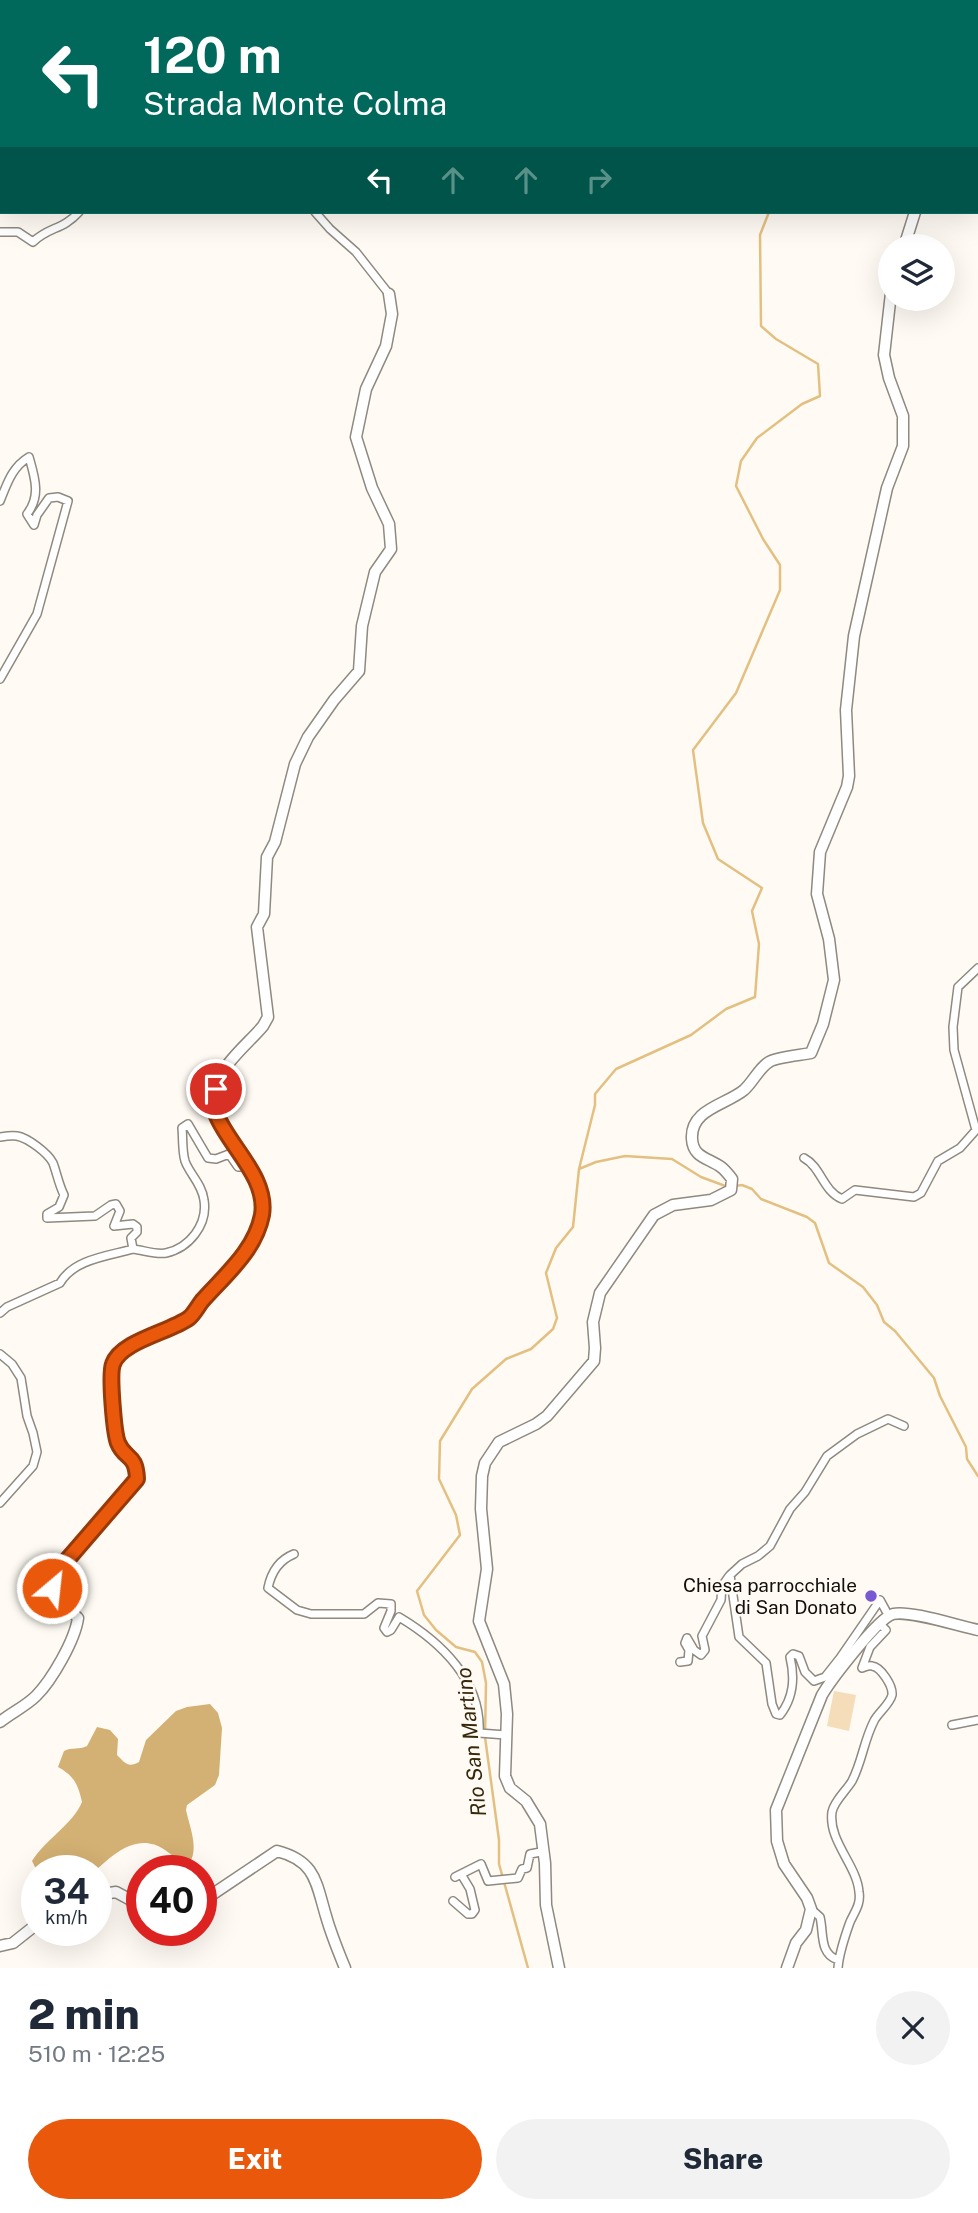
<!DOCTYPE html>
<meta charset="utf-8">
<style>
:root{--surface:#fff;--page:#f2f2f3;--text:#1f2937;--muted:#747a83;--accent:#ea580c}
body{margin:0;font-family:"Public Sans",sans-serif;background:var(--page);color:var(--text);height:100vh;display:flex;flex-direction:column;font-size:26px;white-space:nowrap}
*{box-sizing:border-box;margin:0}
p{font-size:23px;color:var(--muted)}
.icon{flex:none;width:38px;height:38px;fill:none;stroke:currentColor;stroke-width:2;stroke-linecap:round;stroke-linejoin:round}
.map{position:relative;height:1968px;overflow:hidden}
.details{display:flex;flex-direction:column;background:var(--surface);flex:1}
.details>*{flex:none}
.hud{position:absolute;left:0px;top:0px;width:978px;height:214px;box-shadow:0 7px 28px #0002;background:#00695c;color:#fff;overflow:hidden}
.fabs{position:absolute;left:878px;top:234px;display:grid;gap:14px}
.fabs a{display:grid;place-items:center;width:77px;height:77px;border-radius:50%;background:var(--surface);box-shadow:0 7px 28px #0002;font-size:35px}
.speed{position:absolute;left:21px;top:1855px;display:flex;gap:14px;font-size:35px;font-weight:700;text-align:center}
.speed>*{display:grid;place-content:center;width:91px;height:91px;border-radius:50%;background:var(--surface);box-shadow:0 7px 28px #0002;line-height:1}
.speed small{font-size:18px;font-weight:400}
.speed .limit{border:10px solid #d22;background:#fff;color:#111}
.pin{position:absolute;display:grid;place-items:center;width:60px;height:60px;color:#fff;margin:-30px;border:4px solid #fff;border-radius:50%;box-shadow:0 2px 7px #0007}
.me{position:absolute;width:77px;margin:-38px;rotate:28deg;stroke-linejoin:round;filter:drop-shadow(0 0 5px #0008)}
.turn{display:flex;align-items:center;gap:24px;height:147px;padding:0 28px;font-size:32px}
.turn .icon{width:91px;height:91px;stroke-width:2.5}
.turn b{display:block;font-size:49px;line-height:60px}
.lanes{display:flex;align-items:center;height:66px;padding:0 28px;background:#0003;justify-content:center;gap:35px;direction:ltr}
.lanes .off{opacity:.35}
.round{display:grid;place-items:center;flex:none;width:74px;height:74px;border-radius:37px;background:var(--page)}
.summary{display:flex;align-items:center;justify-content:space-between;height:119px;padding:0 28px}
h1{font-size:42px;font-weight:800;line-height:52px}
.primary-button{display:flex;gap:14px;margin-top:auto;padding:14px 28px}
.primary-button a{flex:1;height:80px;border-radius:42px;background:var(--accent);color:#fff;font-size:28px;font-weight:800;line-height:80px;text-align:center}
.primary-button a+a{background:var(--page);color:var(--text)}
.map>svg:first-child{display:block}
.green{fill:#f4ddb8}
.forest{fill:#d3b073}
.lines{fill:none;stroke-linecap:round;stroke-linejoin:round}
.stream{stroke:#e3c082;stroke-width:2.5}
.street-casing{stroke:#8f897f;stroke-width:10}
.secondary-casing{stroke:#8f897f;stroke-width:13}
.street{stroke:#fff;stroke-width:7}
.secondary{stroke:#fff;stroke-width:10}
.route-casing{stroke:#983908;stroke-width:18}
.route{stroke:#ea580c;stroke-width:12}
.poi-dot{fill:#7759d3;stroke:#fffbf4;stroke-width:2.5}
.labels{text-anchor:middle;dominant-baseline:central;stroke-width:5;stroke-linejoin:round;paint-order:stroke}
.poi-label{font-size:19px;fill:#110e0b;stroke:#fffbf4;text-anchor:end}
.water-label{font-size:21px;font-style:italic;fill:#37280b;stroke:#fffbf4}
</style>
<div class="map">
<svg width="978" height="1968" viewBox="0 0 978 1968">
<rect width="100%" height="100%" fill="#fffbf4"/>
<path class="green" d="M834,1691L856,1695L849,1731L827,1726Z"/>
<path class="forest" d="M210,1704L218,1713L222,1728L219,1775L215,1785L187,1805L186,1810C189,1825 199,1847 190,1862C179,1863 174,1856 165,1850C138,1832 115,1853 95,1871H37L32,1861C46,1839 73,1824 82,1802C78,1784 74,1776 58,1767L64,1751C72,1747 79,1750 87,1746L97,1727L110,1730L118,1739L117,1755C125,1763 128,1768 139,1762L146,1740L176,1711L187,1707Z"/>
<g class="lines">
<path class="stream" d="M715,0L718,2
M579,1169L596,1162L625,1156L672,1159L701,1177L728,1187L742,1185L752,1189L761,1199L807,1217L815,1223L829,1263L863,1287L877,1305L884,1322L895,1331L934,1378L940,1396L966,1447L967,1459L978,1476
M528,1968L499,1864V1840L485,1737L486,1683L482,1662L475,1652L456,1647L436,1630L424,1615L417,1591L460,1535L456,1515L439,1479L440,1441L472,1389L506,1359L531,1349L553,1329L557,1318L546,1273L556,1248L573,1227L579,1169L595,1105V1094L616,1069L691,1035L726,1009L755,997L759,944L752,911L762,888L718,859L703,823L693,750L736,693L780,590V565L763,539L736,486L741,461L757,438L802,404L820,396L818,364L776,339L761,326L760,235L769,212"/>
<defs>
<path id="street" d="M272,0L273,2
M315,212L330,229L356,252L389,294
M0,232H18L33,242C48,227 63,230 79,212
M0,501C7,484 12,467 29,457C35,478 41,496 27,514L34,525L37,515L49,498L58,497L68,501L37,614L0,679
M0,1137C6,1136 12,1135 17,1136C28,1138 48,1153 53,1163C57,1174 59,1185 64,1195L59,1207L47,1214V1218L95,1216L111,1205L116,1204L120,1211L114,1226L133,1224L137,1227V1232L131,1238L133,1249C143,1250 156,1255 166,1253C189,1248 208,1225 204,1200C202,1184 189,1173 185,1161C182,1151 183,1138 182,1128L188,1124L208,1158L216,1159L229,1154L238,1167H249
M804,1158C821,1167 823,1191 842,1199L855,1190L914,1197L921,1193L938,1161L960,1148L976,1130L954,1050L953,1027L958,987L978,968
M0,1313L7,1307L60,1283C74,1259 108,1256 133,1249
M0,1354L12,1364L21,1378L27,1416L33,1433L37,1452L33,1466L0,1503
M294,1554C279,1560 271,1573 268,1588L297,1610L311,1614H364L378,1603L391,1604V1611L384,1628L387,1632L391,1630L399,1617C441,1642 482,1681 479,1733L506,1735
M840,1658L825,1677L814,1681L805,1672L799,1656L793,1654L790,1657C795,1678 794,1697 780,1715L776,1714L772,1704L766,1663L739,1637L730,1575L742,1564L758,1556L770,1546L790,1509L805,1492L827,1456L857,1434L888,1419L904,1426
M680,1662L688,1661L689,1650L685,1643L687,1638L694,1650L701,1655L705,1650L702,1636L721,1600L722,1586L729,1576
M842,1662L840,1658L880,1600L886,1611
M952,1725L978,1720
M455,1877L481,1864L488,1881L518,1878L522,1869L527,1868L530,1854L541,1852L543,1848
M453,1901L468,1914H472L475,1910L470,1889L461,1874
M811,1909L820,1917C824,1933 819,1954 838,1960
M838,1968C839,1953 845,1936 850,1922C855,1911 861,1904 859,1892C857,1865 828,1841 832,1812C834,1801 846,1791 852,1781C862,1762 864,1740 874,1721C878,1713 890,1704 892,1695C893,1686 881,1667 872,1666C869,1665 865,1667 862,1668L870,1647L886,1630L879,1623"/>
<path id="secondary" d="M883,0V2
M904,247L915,212
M0,1722C11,1713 26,1706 36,1696C52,1680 75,1640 78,1618C68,1608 54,1596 51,1582L108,1510L137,1479C136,1453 125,1460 118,1443C113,1430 108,1376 113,1363C121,1341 171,1332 189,1317C194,1313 198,1306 202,1301C222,1280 249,1259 258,1230C260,1222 263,1213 263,1204C262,1163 207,1131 216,1089C221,1064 248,1044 263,1026L268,1017L257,927L264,914L267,857L275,842L295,764L308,737L334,700L359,671L362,626L375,572L391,549L389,524L372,488L356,437L366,389L386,346L392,314L389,294
M96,1895L116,1892L142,1906
M201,1902L277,1851C316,1861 316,1883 326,1916C331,1934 338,1951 345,1968
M0,1946L13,1943L37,1924
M559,1968L546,1905L545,1863L540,1824L526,1801L510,1788L505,1776L507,1714L504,1684L479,1621L487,1569L481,1509L482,1476L485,1463L499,1442L536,1424L547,1416L594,1361L595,1348L593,1322L600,1293L654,1215L673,1205L711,1200L731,1190L732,1179C729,1175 725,1170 721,1167C709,1158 693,1158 692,1139C690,1109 726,1105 744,1090C753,1082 759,1068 769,1062C776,1057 802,1055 811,1053L823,1024L834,980L829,939L817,894L820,852L847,787L849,776L846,710L854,636L887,488L903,446V416L889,378L884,355L891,293
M787,1968L796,1943L806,1930L811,1909L807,1898L784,1864L777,1841L776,1810L822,1695C831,1680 878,1618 893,1614C910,1610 958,1626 978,1630"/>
</defs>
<use href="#street" class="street-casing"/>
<use href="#secondary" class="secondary-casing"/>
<use href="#street" class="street"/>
<use href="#secondary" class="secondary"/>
</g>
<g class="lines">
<defs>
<path id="route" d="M52,1588L51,1582L61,1567L137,1479C136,1453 125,1460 118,1443C114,1433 109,1374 113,1364C121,1341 170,1332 189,1318C194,1314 198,1306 202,1301C225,1275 255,1251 262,1215C268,1178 230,1147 217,1116C214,1108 216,1097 216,1089"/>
</defs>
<use href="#route" class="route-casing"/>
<use href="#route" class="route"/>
</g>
<circle class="poi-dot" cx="871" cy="1596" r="7"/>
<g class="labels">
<g class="poi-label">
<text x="857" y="1585">Chiesa parrocchiale<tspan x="857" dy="22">di San Donato</tspan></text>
</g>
<g class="water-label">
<text transform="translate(471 1742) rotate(-96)">Rio San Martino</text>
</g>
</g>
</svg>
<div class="fabs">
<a><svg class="icon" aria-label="layers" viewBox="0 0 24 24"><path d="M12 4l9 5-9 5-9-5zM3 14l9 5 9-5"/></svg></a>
</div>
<div class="speed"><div>34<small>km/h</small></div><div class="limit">40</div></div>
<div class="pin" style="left:216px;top:1089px;background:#d93025"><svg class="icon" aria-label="arrive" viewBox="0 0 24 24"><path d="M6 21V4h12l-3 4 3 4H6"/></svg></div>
<svg class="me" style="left:52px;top:1588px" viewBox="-20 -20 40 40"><circle r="17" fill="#ea580c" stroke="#fff" stroke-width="3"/><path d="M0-11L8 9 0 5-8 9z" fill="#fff"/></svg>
<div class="hud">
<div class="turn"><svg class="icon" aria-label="left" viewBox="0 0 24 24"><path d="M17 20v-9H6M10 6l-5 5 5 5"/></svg><div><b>120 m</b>Strada Monte Colma</div></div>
<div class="lanes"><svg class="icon" aria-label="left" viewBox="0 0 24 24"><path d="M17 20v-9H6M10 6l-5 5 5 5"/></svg><svg class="icon off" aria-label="ahead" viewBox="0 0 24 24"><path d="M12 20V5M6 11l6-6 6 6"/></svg><svg class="icon off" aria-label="ahead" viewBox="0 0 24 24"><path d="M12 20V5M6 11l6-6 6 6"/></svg><svg class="icon off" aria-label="right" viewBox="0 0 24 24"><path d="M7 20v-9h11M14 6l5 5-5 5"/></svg></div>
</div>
</div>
<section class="details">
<div class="summary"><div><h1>2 min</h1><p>510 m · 12:25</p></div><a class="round"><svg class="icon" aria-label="close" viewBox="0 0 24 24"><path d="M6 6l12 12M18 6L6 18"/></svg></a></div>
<div class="primary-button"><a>Exit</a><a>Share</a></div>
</section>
